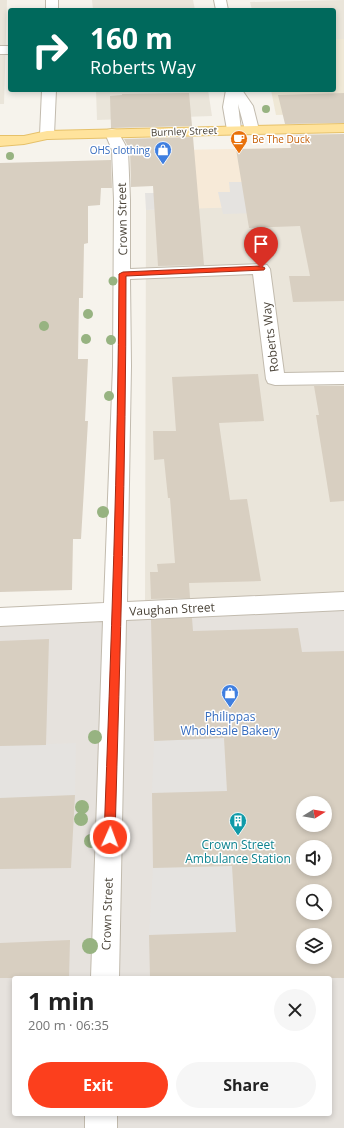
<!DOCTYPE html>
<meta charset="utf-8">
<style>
:root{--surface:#fff;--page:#f6f6f6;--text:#222;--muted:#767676;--accent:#fc3f1d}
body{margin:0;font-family:"Open Sans",sans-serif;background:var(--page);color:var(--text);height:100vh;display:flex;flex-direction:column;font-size:15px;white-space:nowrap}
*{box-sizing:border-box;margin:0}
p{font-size:13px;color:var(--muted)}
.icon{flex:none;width:22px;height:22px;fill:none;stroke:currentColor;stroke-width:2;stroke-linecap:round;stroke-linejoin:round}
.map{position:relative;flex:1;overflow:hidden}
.drawer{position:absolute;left:12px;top:976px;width:320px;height:140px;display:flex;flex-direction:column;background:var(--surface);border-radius:4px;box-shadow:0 2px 6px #0003}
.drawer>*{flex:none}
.banner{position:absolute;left:8px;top:8px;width:328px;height:84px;border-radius:4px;box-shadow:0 2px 6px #0003;background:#00695c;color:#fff;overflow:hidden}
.needle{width:26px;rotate:79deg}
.buttons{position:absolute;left:296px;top:796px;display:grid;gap:8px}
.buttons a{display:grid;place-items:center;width:36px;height:36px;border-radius:50%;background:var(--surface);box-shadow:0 2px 6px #0003;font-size:20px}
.pin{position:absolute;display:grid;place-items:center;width:34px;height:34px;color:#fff;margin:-41px -17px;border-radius:50% 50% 50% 0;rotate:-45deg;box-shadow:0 0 4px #0007}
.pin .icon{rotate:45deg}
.me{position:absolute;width:44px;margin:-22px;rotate:2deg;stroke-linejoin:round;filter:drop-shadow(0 0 3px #0008)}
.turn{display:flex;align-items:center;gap:14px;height:84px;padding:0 16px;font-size:18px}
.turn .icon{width:52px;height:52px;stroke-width:2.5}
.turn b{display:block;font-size:28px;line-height:34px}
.round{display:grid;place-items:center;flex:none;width:42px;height:42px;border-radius:21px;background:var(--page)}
.head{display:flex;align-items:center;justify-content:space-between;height:68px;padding:0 16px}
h1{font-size:24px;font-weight:700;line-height:30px}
.cta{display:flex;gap:8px;margin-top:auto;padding:8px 16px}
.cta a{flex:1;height:46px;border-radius:24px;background:var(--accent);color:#fff;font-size:16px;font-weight:700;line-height:46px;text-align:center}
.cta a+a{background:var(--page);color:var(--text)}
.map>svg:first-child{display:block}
.residential{fill:#eae5da}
.commercial{fill:#f7ead8}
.industrial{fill:#e6e2dd;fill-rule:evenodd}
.education{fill:#efe8d6}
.parking{fill:#e5e3e0}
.building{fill:#d8cfc1;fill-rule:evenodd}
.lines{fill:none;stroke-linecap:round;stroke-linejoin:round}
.minor-casing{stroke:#c2bbae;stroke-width:2}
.major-casing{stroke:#e6c16a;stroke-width:2}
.minor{fill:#fff;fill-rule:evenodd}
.major{fill:#ffe39c;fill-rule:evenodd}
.tree{fill:#97b381}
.route{fill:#fc3f1d;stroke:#a42913}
.labels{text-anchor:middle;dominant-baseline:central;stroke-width:3;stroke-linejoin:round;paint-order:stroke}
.far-street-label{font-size:10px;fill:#4b4439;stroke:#fff}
.far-food-label{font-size:10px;fill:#c56008;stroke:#fff;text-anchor:start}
.far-shop-label{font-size:10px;fill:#366cbe;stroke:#fff;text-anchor:end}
.street-label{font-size:12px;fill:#4b4439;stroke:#fff}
.shop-label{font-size:12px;fill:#366cbe;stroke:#fff}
.culture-label{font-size:12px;fill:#0d838f;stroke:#fff}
</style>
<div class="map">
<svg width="344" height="1128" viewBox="0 0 344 1128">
<rect width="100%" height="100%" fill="#f6f3ec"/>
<path class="residential" d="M0,0H7L4,104H0Z
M92,0H193L195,10H93Z
M344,0V39H334V10H252L250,2Z
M96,90H208L212,116L97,120Z
M344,203V601L145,611L146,210Z"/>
<path class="commercial" d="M344,147V203L185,209L179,150Z"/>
<path class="industrial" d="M344,601V1128H0V617ZM303,803H325V825H303ZM303,847H325V869H303ZM303,891H325V913H303ZM303,935H325V957H303ZM14,978H330V1114H14Z"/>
<path class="education" d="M334,39H344V113L276,115L271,90H334Z"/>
<path class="parking" d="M229,182H253L260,213L223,214L218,192H230Z
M145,193H184L185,209L146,210Z
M224,738L227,791L152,793L154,741Z
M76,743L75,795L0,798V746Z
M232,866L236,932L211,934L149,935L153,868Z"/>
<path class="building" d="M189,93L192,126L111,128L110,96L122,95V94Z
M344,93V123L285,124L278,95Z
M344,134V301L293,302L289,276H310L300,226L249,228L236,149L291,148L288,135Z
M193,137L204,265L158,266L153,186L131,187L130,150L124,139Z
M111,160L112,188H101L100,205L88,206V243L84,244L83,298H79L78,359H88L85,421H88L81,539H73L72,590L0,592V163Z
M258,374L264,421L219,423L230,500L247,499L261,581L189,583L190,598L151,599L150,572H158L157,564L175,563L170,498H168L164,459L154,460L153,431H176L172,377Z
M314,386H344V501L330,502L316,415H319Z
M192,618L193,631L298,628L302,652L344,651V978H150L149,935L236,932L232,866L153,868L152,793L227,791L224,738L154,741L151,620ZM303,803H325V825H303ZM303,847H325V869H303ZM303,891H325V913H303ZM303,935H325V957H303Z
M49,639L46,745L0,746V641Z
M75,795L71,868L0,869V798Z
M70,940L69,978H0V943Z"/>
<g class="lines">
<defs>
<path id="minor" d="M46,0H58V10H46Z
M214,0H226L228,10H216Z
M0,46H10V54H0Z
M42,90H56L54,135L52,138L47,139L42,138L40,135Z
M226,90H242L253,106L259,130L257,133L252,134L247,133L245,130L238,104L241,130L239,133L234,134L229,133L227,130L223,107Z
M112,129L117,130L128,150L130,200V269L261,264L267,265L270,269L284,373L344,372V384L275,385L268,383L266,379L253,274L130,279L131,366L127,602L344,592V610L126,620L119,978H91L103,621L0,626V608L104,603L113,366L114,200L112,150L105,133L107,130Z
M85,1114H117V1128H85Z"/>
<path id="major" d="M344,124V132L47,139L24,144L0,146V136H24L47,131Z"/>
</defs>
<use href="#minor" class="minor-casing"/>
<use href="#major" class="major-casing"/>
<use href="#minor" class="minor"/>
<use href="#major" class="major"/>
</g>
<g class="tree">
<circle cx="266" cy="109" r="4"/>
<circle cx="10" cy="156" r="4"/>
<circle cx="113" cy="281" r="4.5"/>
<circle cx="88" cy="314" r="5"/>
<circle cx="44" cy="326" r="5"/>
<circle cx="86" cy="339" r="5"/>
<circle cx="111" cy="340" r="5"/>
<circle cx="109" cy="396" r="5"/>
<circle cx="103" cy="512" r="6"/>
<circle cx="95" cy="737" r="7"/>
<circle cx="82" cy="807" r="7"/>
<circle cx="81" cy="819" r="7"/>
<circle cx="91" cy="841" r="7"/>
<circle cx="90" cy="946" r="8"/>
</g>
<path class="route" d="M261,266L265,268L264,270L126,276C126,463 120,650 115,837L113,840L110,842L106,840L104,837C111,649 118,462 119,274L123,272Z"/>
<defs>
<symbol id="cafe-pin" viewBox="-11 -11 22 30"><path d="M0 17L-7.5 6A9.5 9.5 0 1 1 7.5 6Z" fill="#e8710a" stroke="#fff"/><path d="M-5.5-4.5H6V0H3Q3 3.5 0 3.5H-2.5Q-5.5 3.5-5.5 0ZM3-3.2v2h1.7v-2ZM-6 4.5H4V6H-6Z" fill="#fff"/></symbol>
<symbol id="shop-pin" viewBox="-11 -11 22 30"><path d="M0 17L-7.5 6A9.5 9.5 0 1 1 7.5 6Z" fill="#3f7fe0" stroke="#fff"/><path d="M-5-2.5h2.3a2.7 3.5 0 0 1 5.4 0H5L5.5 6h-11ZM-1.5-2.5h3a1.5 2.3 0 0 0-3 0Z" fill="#fff"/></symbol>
<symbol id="building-pin" viewBox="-11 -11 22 30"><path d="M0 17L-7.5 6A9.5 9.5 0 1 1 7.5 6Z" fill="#0f9aa8" stroke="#fff"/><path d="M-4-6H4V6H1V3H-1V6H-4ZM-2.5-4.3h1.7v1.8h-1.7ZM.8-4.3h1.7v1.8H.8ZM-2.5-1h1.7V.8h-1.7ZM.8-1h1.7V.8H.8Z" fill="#fff"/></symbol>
</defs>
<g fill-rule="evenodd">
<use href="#cafe-pin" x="229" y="129" width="20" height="27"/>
<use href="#shop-pin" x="153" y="140" width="20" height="27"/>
<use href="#shop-pin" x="220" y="683" width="20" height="27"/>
<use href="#building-pin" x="228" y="811" width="20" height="27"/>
</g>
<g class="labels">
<g class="far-street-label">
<text transform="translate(184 131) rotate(-2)">Burnley Street</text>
</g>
<g class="far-food-label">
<text x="252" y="139">Be The Duck</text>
</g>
<g class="far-shop-label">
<text x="150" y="150">OHS clothing</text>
</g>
<g class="street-label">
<text transform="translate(122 219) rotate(-91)">Crown Street</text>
<text transform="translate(270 337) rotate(-97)">Roberts Way</text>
<text transform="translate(172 609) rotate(-3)">Vaughan Street</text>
<text transform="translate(107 914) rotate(-88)">Crown Street</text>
</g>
<g class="shop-label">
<text x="230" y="716">Philippas<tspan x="230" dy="14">Wholesale Bakery</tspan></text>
</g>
<g class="culture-label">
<text x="238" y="844">Crown Street<tspan x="238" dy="14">Ambulance Station</tspan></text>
</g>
</g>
</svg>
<div class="buttons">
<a><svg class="needle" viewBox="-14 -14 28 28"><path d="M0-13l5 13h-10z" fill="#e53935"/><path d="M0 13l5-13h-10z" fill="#767676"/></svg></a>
<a><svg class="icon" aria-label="sound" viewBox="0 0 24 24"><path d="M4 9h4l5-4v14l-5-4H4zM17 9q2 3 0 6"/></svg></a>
<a><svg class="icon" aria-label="search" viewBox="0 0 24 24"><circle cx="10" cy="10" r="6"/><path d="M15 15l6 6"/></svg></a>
<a><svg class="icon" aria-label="layers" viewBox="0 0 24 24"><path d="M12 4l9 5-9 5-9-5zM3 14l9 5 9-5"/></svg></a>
</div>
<div class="pin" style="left:261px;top:268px;background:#d93025"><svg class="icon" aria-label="arrive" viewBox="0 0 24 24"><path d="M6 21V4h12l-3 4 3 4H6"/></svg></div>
<svg class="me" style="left:110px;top:837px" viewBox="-20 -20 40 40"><circle r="17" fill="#fc3f1d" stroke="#fff" stroke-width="3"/><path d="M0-11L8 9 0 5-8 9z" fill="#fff"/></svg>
<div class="banner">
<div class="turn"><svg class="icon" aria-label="right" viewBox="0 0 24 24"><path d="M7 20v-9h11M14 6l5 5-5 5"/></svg><div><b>160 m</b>Roberts Way</div></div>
</div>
<section class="drawer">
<div class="head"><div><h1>1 min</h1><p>200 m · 06:35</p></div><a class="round"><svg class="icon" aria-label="close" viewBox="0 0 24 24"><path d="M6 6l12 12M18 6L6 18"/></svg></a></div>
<div class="cta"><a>Exit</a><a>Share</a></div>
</section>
</div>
